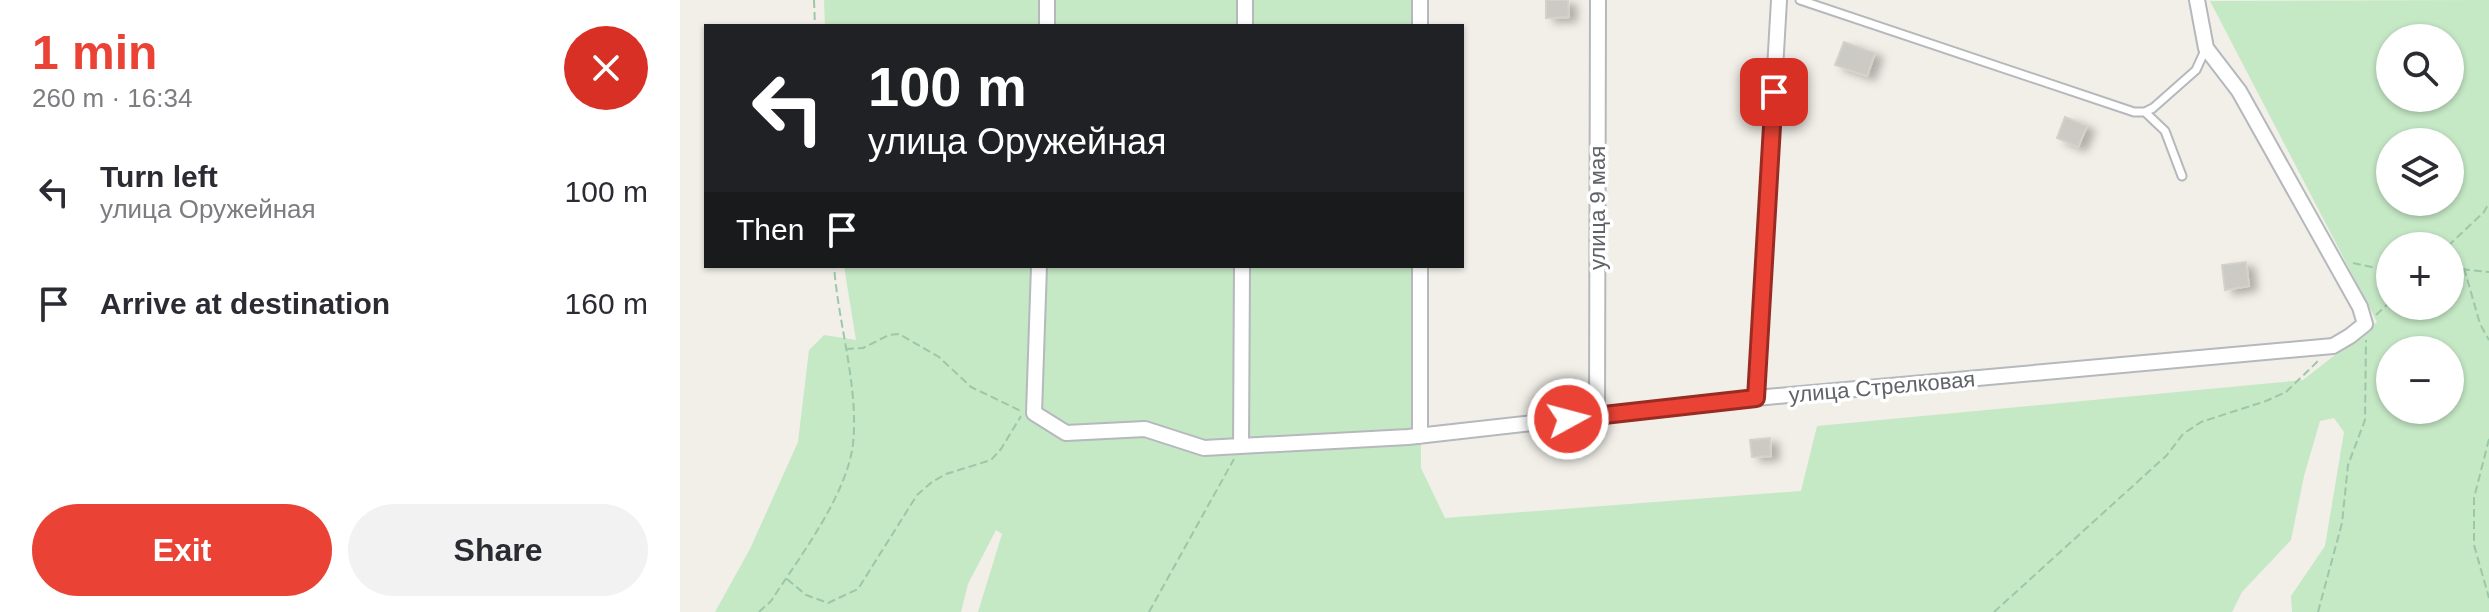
<!DOCTYPE html>
<meta charset="utf-8">
<style>
:root{--surface:#fff;--page:#f2f2f3;--text:#2b2b33;--muted:#7c7c81;--accent:#ea4335}
body{margin:0;font-family:Helvetica,sans-serif;background:var(--page);color:var(--text);height:100vh;display:flex;flex-direction:column;font-size:30px;white-space:nowrap}
*{box-sizing:border-box;margin:0}
p{font-size:26px;color:var(--muted)}
.icon{flex:none;width:44px;height:44px;fill:none;stroke:currentColor;stroke-width:2;stroke-linecap:round;stroke-linejoin:round}
.map{position:relative;flex:1;overflow:hidden}
.drawer{display:flex;flex-direction:column;background:var(--surface);width:680px}
.drawer>*{flex:none}
.top-card{position:absolute;left:24px;top:24px;width:760px;height:244px;border-radius:0px;box-shadow:0 2px 6px #0004;background:#202124;color:#fff;overflow:hidden}
.tools{position:absolute;left:1696px;top:24px;display:grid;gap:16px}
.tools a{display:grid;place-items:center;width:88px;height:88px;border-radius:50%;background:var(--surface);box-shadow:0 2px 6px #0004;font-size:40px}
.pin{position:absolute;display:grid;place-items:center;width:68px;height:68px;color:#fff;margin:-34px;border-radius:16px;box-shadow:0 4px 12px #0006}
.me{position:absolute;width:88px;margin:-44px;rotate:83deg;stroke-linejoin:round;filter:drop-shadow(0 0 6px #0008)}
.turn{display:flex;align-items:center;gap:28px;height:168px;padding:0 32px;font-size:36px}
.turn .icon{width:104px;height:104px;stroke-width:2.5}
.turn b{display:block;font-size:56px;line-height:68px}
.then{display:flex;align-items:center;height:76px;padding:0 32px;background:#0003;gap:16px;font-size:30px}
.round{display:grid;place-items:center;flex:none;width:84px;height:84px;border-radius:42px;background:var(--page)}
.head{display:flex;align-items:center;justify-content:space-between;height:136px;padding:0 32px}
h1{font-size:48px;font-weight:700;line-height:60px;color:var(--accent)}
.cta{display:flex;gap:16px;margin-top:auto;padding:16px 32px}
.cta a{flex:1;height:92px;border-radius:48px;background:var(--accent);color:#fff;font-size:32px;font-weight:700;line-height:92px;text-align:center}
.cta a+a{background:var(--page);color:var(--text)}
ul{padding:0;list-style:none}
li{display:flex;align-items:center;gap:24px;height:112px;padding:0 32px}
li div{flex:1}
li b{display:block;font-size:30px}
li em{font-style:normal}
main{display:flex;flex:1;min-height:0}
.map>svg:first-child{display:block}
.green{fill:#c5e8c5;fill-rule:evenodd}
.building{fill:#cccac5;stroke:#d6d1c6;stroke-width:2;filter:url(#shadow)}
.lines{fill:none;stroke-linecap:round;stroke-linejoin:round}
.lane-casing{stroke:#b5b8bc;stroke-width:11}
.street-casing{stroke:#b5b8bc;stroke-width:18}
.path{stroke:#9cc7a9;stroke-width:2;stroke-dasharray:8 4;stroke-linecap:butt}
.lane{stroke:#fff;stroke-width:7}
.street{stroke:#fff;stroke-width:14}
.route-casing{stroke:#982c22;stroke-width:20}
.route{stroke:#ea4335;stroke-width:14}
.labels{text-anchor:middle;dominant-baseline:central;stroke-width:7;stroke-linejoin:round;paint-order:stroke}
.street-label{font-size:22px;fill:#5f6368;stroke:#fff}
</style>
<main>
<section class="drawer">
<div class="head"><div><h1>1 min</h1><p>260 m · 16:34</p></div><a class="round" style="background:#d93025;color:#fff"><svg class="icon" aria-label="close" viewBox="0 0 24 24"><path d="M6 6l12 12M18 6L6 18"/></svg></a></div>
<ul>
<li><svg class="icon" aria-label="left" viewBox="0 0 24 24"><path d="M17 20v-9H6M10 6l-5 5 5 5"/></svg><div><b>Turn left</b><p>улица Оружейная</p></div><em>100 m</em></li>
<li><svg class="icon" aria-label="arrive" viewBox="0 0 24 24"><path d="M6 21V4h12l-3 4 3 4H6"/></svg><div><b>Arrive at destination</b></div><em>160 m</em></li>
</ul>
<div class="cta"><a>Exit</a><a>Share</a></div>
</section>
<div class="map">
<svg width="1809" height="612" viewBox="0 0 1809 612">
<defs>
<filter id="shadow"><feDropShadow dx="8" dy="4.5" stdDeviation="4" flood-color="#0004"/></filter>
</defs>
<rect width="100%" height="100%" fill="#f1efe8"/>
<path class="green" d="M144,0H740V26H145Z
M1809,0V612H1612L1611,596L1645,546L1664,432L1654,418L1640,421L1624,476L1611,540L1562,592L1552,612H298L322,534L316,530L288,584L281,612H35L70,549L118,442L129,350L144,335L176,340L164,266H740L741,468L765,518L1121,491L1137,426L1623,380L1697,322L1530,1ZM1710,38H1770V98H1710ZM1710,142H1770V202H1710ZM1710,246H1770V306H1710ZM1710,350H1770V410H1710Z"/>
<path class="building" d="M866,0H888L889,17L866,18Z
M1164,42L1195,53L1187,76L1155,65Z
M1385,117L1407,126L1398,147L1377,138Z
M1566,262L1569,286L1545,290L1542,265Z
M1090,438L1091,456L1072,457L1070,440Z"/>
<g class="lines">
<defs>
<path id="lane" d="M1120,0L1454,112H1465L1473,108L1516,70L1526,48
M1465,112L1485,131L1502,176"/>
<path id="street" d="M367,26V0
M565,26V0
M740,26V0
M359,266L354,413L386,433L465,429L524,448L728,437L1076,398L1653,346L1670,336L1685,324L1680,307L1559,91L1526,48L1517,0
M1076,398L1099,0
M917,416L918,0
M740,436V266
M561,446L562,266"/>
</defs>
<use href="#lane" class="lane-casing"/>
<use href="#street" class="street-casing"/>
<path class="path" d="M134,0L135,26
M1768,246L1804,212L1809,203
M1673,263L1710,271
M1770,268L1809,272
M1784,268L1800,324L1809,340
M1696,315L1710,302
M166,349L183,348L209,335L219,334L259,357L291,387L341,411
M1809,439L1794,498V545L1809,598
M107,579L126,595L148,603L178,589L237,495L252,482L266,474L311,460L321,449L341,416
M79,612L91,601C119,558 167,495 173,444C179,387 158,323 154,266
M469,612L554,459
M1314,612L1487,455L1503,434L1521,422L1586,401L1606,392L1638,361
M1638,612L1662,523L1668,465L1685,420L1686,340"/>
<use href="#lane" class="lane"/>
<use href="#street" class="street"/>
</g>
<g class="lines">
<defs>
<path id="route" d="M888,419L1076,398L1094,92"/>
</defs>
<use href="#route" class="route-casing"/>
<use href="#route" class="route"/>
</g>
<g class="labels">
<g class="street-label">
<text transform="translate(917 208) rotate(-90)">улица 9 мая</text>
<text transform="translate(1202 387) rotate(-5)">улица Стрелковая</text>
</g>
</g>
</svg>
<div class="tools">
<a><svg class="icon" aria-label="search" viewBox="0 0 24 24"><circle cx="10" cy="10" r="6"/><path d="M15 15l6 6"/></svg></a>
<a><svg class="icon" aria-label="layers" viewBox="0 0 24 24"><path d="M12 4l9 5-9 5-9-5zM3 14l9 5 9-5"/></svg></a>
<a>+</a>
<a>−</a>
</div>
<div class="pin" style="left:1094px;top:92px;background:#d93025"><svg class="icon" aria-label="arrive" viewBox="0 0 24 24"><path d="M6 21V4h12l-3 4 3 4H6"/></svg></div>
<svg class="me" style="left:888px;top:419px" viewBox="-20 -20 40 40"><circle r="17" fill="#ea4335" stroke="#fff" stroke-width="3"/><path d="M0-11L8 9 0 5-8 9z" fill="#fff"/></svg>
<div class="top-card">
<div class="turn"><svg class="icon" aria-label="left" viewBox="0 0 24 24"><path d="M17 20v-9H6M10 6l-5 5 5 5"/></svg><div><b>100 m</b>улица Оружейная</div></div>
<div class="then">Then<svg class="icon" aria-label="arrive" viewBox="0 0 24 24"><path d="M6 21V4h12l-3 4 3 4H6"/></svg></div>
</div>
</div>
</main>
